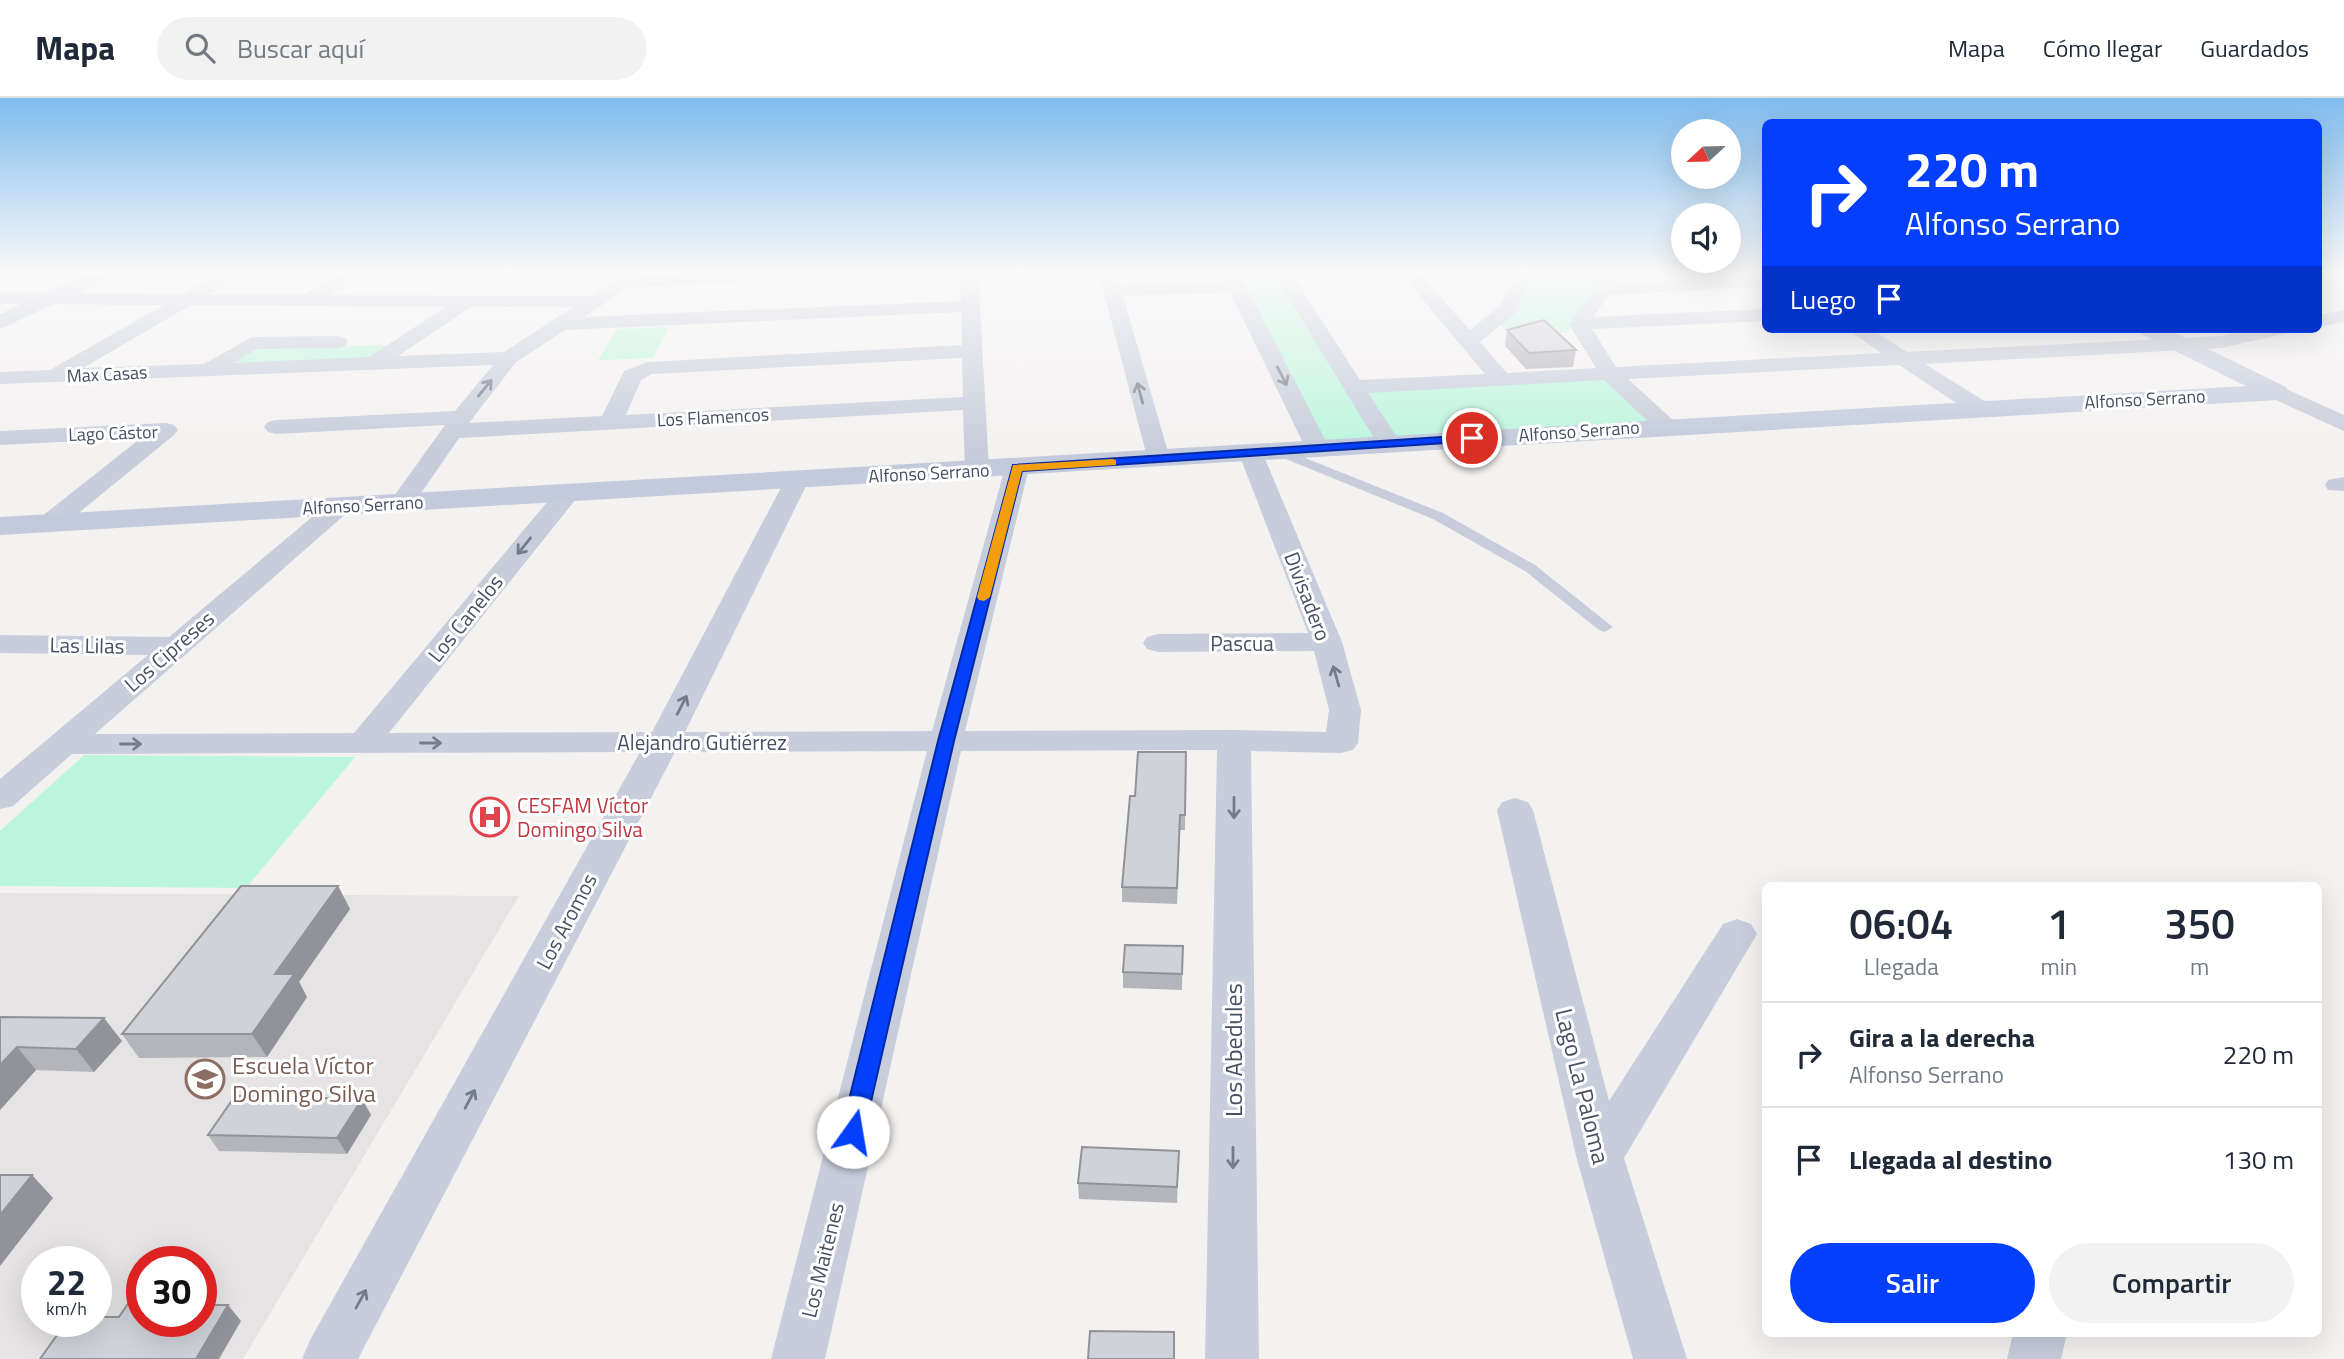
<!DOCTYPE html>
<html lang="es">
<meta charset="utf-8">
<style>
:root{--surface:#fff;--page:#f2f2f3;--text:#1f2937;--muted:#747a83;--line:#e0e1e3;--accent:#0440fc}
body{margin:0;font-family:"Titillium Web",sans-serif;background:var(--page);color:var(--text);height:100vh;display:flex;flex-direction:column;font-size:26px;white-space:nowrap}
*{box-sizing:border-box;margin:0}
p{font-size:23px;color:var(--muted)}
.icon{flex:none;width:38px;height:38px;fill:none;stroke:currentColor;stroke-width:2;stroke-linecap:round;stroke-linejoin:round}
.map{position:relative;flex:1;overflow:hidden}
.details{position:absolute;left:1762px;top:784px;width:560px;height:455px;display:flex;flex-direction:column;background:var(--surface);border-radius:10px;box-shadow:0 7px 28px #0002}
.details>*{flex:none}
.banner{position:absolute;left:1762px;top:21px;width:560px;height:214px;border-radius:10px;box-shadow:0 7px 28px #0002;background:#0440fc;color:#fff;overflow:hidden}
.needle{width:46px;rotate:248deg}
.fabs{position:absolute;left:1671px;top:21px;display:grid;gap:14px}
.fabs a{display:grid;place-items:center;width:70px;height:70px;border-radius:50%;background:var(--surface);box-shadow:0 7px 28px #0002;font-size:35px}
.speed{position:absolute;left:21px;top:1148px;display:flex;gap:14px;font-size:35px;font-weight:700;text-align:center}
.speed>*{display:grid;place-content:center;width:91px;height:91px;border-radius:50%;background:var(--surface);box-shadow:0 7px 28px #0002;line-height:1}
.speed small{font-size:18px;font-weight:400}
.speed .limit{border:10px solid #d22;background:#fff;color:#111}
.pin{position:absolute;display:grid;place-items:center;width:60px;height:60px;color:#fff;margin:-30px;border:4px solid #fff;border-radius:50%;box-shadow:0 2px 7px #0007}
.me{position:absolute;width:77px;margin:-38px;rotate:13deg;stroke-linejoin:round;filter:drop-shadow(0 0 5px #0008)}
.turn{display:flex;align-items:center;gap:24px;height:147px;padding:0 28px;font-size:32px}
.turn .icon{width:91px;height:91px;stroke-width:2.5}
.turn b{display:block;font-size:49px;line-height:60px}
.then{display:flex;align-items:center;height:66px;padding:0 28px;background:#0003;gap:14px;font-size:26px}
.eta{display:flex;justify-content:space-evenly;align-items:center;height:119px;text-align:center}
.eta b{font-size:42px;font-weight:600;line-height:49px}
.cta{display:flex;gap:14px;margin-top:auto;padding:14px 28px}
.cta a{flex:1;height:80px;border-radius:42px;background:var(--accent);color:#fff;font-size:28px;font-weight:600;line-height:80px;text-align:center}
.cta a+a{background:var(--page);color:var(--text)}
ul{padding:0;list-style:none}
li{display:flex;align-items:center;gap:21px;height:105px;padding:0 28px;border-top:2px solid var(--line)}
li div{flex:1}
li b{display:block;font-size:26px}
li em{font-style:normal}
header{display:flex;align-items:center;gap:42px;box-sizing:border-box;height:98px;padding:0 35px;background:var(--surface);border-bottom:2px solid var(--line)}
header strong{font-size:33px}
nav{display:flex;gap:38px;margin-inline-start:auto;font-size:24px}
.search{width:490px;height:63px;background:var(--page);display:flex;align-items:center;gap:18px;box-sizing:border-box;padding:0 24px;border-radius:38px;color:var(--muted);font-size:26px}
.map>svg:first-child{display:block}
.education{fill:#e5e3e3;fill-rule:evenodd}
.green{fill:#bcf5dd}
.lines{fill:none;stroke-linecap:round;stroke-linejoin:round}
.lane{fill:#c7cddb;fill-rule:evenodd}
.street{fill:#c7cddb;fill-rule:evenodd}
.secondary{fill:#c2cadc;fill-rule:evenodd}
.wall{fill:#b3b5bb}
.shaded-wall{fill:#929398}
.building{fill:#d0d2d9;stroke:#929398;stroke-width:2}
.oneway{stroke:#747c8c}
.route{fill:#0440fc;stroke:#032aa4;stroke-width:2}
.slow{fill:#f59e0b}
.labels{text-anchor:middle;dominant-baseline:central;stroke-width:6;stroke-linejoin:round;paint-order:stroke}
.far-street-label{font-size:18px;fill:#475062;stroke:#fff}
.street-label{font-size:21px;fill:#475062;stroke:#fff}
.health-label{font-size:21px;fill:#be3a42;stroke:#fff;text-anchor:start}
.near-street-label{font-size:24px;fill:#475062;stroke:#fff}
.near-education-label{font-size:24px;fill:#785e54;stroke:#fff;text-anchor:start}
</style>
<header>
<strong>Mapa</strong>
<div class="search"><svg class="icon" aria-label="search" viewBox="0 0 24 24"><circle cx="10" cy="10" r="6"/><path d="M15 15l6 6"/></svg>Buscar aquí</div>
<nav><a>Mapa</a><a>Cómo llegar</a><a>Guardados</a></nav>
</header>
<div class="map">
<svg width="2344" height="1261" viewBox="0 0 2344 1261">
<rect width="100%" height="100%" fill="#f4f2f1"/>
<path class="education" d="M0,795L519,798L243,1261H0ZM37,1164H96V1223H37ZM142,1164H201V1223H142Z"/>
<path class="green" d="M1136,173H1210L1214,181L1141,184Z
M1235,173H1276L1375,342L1327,346Z
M1518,173H1614L1568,234L1513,240L1499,226L1528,182Z
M669,229L653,260L598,262L617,231Z
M395,247L369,262L226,267L260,248Z
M1605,279L1650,324L1398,341L1365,291Z
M84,657L355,659L246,790L0,788V733Z"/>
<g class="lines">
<path class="lane" d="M1280,350L1443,415L1535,467L1613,529L1605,534L1599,532L1525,473L1433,421L1276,357L1274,354Z"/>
<path class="street" d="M224,173H245L210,196H305L345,173H366L331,197L591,198L630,173H651L647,178L770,173H905L896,178L629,189L584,219L961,203L960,173H978L989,372L986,377L977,379L968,377L965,372L963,312L459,340L411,410L402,413L393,410L389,405L445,327L276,336L268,334L264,329L268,324L276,322L455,313L493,267L0,286V274L50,272L164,207L0,206V194L183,196ZM191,207L446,209L369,259L234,265L256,251L338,250L345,248L348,244L345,240L338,238L252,239L204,266L83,270ZM471,209H573L504,254L398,258ZM961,214L962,247L648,264L624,273L602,318L469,325L516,264L565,232ZM962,260L963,299L626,317L641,282L652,276Z
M1098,173H1116L1120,187L1225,183L1220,173H1238L1330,351L1326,356H1310L1306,351L1230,194L1123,198L1170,361L1167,366L1158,368L1149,366Z
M1272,173H1290L1360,282L1485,276L1399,173H1417L1470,232L1499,209L1514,181L1506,173H1525L1532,180L1514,216L1480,244L1507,275L1596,270L1569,226L1608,173H1626L1617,186L1766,178V188L1609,197L1593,219L1766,211V223L1592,231L1616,269L1881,255L1847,231H1871L1907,254L2221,238L2253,231H2291L2288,235L2221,250L1925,266L1986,304L1989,309L1986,314H1970L1899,267L1628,281L1674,323L1677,328L1674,333H1658L1604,282L1368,295L1401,345L1397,350H1381L1377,345Z
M2344,212V224L2319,229V217Z
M2277,287L2344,317V333L2269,299L2266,294L2269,289Z
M166,325L174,327L178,332L174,337L59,431L50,433L41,431L37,425L41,419L141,340L0,347V333Z
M1251,349L1259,351L1263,356L1342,544L1361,612L1358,645L1353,652L1341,655L1251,653L1259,1261H1205L1217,652L961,653L825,1261H771L927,653L675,654L358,1261H302L310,1242L640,654L72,656L13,708L0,711V681L148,557L0,555V537L169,539L331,403L340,400L349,403L353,408L349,413L95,636L354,635L558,391L567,388L576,391L580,396L576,401L389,635L652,634L785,382L788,377L797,375L806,377L809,382L685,634L932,633L1005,370L1008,365L1017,363L1026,365L1029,370L965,633L1234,632L1326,634L1329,612L1314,553L1158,554L1147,551L1143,545L1147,539L1158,536L1308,535L1239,356L1243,351Z
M2344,379V393L2328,392L2325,387L2328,382Z
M1515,700L1528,704L1533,712L1609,1003L1723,826L1737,821L1751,826L1757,836L1624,1060L1687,1261H1633L1576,1058L1497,712L1502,704Z
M2013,1236H2067L2061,1261H2007Z"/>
<path class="secondary" d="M92,173H118L115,177L0,231V216Z
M2138,231H2167L2286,289L2290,294L2286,299L2277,302L0,437V419L2246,288L2141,236Z"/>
</g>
<path class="wall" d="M1507,232L1576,252L1573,269L1526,271L1505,248Z
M1186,654L1185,732H1180L1177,806L1122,804V789L1135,698Z
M338,788L350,811L299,884L307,899L267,959L139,960L122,936Z
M1183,848L1182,892L1123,890V874Z
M0,919L122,943L94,974L36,972L0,1012Z
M362,1001L371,1017L347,1056L219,1053L208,1037Z
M1179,1053L1177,1105L1079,1101L1078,1085Z"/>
<path class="shaded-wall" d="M338,788L350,811L299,884L307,899L267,959L252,936L275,876Z
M104,920L122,943L94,974L76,951Z
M17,949L36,972L0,1012V967Z
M362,1001L371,1017L347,1056L337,1040Z
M32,1077L53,1100L0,1168V1117Z
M202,1178L215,1193L201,1215V1179Z
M228,1207L241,1223L219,1261H196Z"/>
<path class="building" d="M1544,222L1576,252L1529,255L1507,232Z
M1138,654H1186L1185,717H1180L1177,790L1122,789L1130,698H1135Z
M241,788H338L275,876H294L252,936H122Z
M1125,847L1183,848L1182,876L1123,874Z
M0,919L104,920L76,951L17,949L0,967Z
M235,998L362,1001L337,1040L208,1037Z
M1082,1049L1179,1053L1177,1089L1078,1085Z
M0,1077H32L0,1117Z
M142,1185V1223H201V1207H228L196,1261H40L67,1223H96V1219H119Z
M1090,1233L1174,1234V1261H1088Z"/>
<defs><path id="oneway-shaft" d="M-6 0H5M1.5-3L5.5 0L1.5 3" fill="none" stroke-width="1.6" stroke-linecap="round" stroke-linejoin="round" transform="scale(1.75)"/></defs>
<g class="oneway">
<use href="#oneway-shaft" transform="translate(1282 278) rotate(63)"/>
<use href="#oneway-shaft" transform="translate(485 290) rotate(-51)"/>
<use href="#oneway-shaft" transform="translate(1140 295) rotate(-105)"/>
<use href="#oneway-shaft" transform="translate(524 448) rotate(129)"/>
<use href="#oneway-shaft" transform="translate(1336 578) rotate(-106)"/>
<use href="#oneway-shaft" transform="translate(682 607) rotate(-63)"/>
<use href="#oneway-shaft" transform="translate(431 645)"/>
<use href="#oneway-shaft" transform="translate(131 646)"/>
<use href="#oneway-shaft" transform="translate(1234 710) rotate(90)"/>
<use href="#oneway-shaft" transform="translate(470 1001) rotate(-62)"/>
<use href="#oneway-shaft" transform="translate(1233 1060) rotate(90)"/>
<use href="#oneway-shaft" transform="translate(361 1201) rotate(-61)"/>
</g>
<linearGradient id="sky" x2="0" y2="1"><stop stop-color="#80bcee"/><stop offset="0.5" stop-color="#faf9f9"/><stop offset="1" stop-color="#faf9f9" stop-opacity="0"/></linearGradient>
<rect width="2344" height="349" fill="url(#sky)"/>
<path class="route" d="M1472,337L1476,338V343L1022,373L954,643L864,1034L861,1041L853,1044L845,1041L841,1034L938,643L1013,367Z"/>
<path class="slow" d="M1112,361L1116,362V367L1022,373L990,499L984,503L979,502L977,499L1013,367Z"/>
<defs>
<symbol id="hospital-ring" viewBox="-11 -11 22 22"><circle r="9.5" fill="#fff" stroke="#e0444e" stroke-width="1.5"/><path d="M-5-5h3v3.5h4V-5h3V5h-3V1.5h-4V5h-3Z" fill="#e0444e"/></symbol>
<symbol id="school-ring" viewBox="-11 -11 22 22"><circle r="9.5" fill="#fff" stroke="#8d6e63" stroke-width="1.5"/><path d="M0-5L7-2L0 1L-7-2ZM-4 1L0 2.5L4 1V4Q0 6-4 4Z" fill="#8d6e63"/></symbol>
</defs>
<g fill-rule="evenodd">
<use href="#hospital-ring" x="468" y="697" width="44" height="44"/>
<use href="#school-ring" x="183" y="959" width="44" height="44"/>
</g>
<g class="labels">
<g class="far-street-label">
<text transform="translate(107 276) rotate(-3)">Max Casas</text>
<text transform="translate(2145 301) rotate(-3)">Alfonso Serrano</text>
<text transform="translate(713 319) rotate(-3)">Los Flamencos</text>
<text transform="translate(1579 333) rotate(-4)">Alfonso Serrano</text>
<text transform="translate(113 335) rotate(-2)">Lago Cástor</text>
<text transform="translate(929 375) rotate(-3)">Alfonso Serrano</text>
<text transform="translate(363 407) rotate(-3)">Alfonso Serrano</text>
</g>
<g class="street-label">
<text transform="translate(1308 498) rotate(69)">Divisadero</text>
<text transform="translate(465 520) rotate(-51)">Los Canelos</text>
<text x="1242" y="545">Pascua</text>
<text transform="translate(87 547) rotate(1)">Las Lilas</text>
<text transform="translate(169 553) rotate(-41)">Los Cipreses</text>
<text x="702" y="644">Alejandro Gutiérrez</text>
<text transform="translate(566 823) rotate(-62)">Los Aromos</text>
<text transform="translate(822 1162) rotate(-76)">Los Maitenes</text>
</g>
<g class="health-label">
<text x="517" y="707">CESFAM Víctor<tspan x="517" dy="24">Domingo Silva</tspan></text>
</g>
<g class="near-street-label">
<text transform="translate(1233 952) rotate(-90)">Los Abedules</text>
<text transform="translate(1583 988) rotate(76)">Lago La Paloma</text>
</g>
<g class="near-education-label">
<text x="232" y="967">Escuela Víctor<tspan x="232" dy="28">Domingo Silva</tspan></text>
</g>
</g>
</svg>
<div class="fabs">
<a><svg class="needle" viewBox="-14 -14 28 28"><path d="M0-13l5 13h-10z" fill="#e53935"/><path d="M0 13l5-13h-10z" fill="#747a83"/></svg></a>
<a><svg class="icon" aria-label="sound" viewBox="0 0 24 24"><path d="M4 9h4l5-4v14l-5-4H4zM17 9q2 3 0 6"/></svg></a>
</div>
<div class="speed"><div>22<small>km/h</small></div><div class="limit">30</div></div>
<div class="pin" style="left:1472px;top:340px;background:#d93025"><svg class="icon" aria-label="arrive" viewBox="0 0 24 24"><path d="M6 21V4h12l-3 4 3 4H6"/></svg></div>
<svg class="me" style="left:853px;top:1034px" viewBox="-20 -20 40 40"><circle r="19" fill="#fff"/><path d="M0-13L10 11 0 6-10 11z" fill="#0440fc"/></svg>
<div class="banner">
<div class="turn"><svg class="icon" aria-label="right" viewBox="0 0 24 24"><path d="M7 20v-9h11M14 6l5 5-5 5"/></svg><div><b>220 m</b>Alfonso Serrano</div></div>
<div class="then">Luego<svg class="icon" aria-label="arrive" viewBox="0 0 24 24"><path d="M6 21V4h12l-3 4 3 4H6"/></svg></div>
</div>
<section class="details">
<div class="eta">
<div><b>06:04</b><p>Llegada</p></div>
<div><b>1</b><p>min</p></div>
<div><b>350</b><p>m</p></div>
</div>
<ul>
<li><svg class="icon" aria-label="right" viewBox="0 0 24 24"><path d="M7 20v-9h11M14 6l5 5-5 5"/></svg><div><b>Gira a la derecha</b><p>Alfonso Serrano</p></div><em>220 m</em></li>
<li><svg class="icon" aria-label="arrive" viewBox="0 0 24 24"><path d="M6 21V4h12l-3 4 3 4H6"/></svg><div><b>Llegada al destino</b></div><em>130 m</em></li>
</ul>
<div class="cta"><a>Salir</a><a>Compartir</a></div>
</section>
</div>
